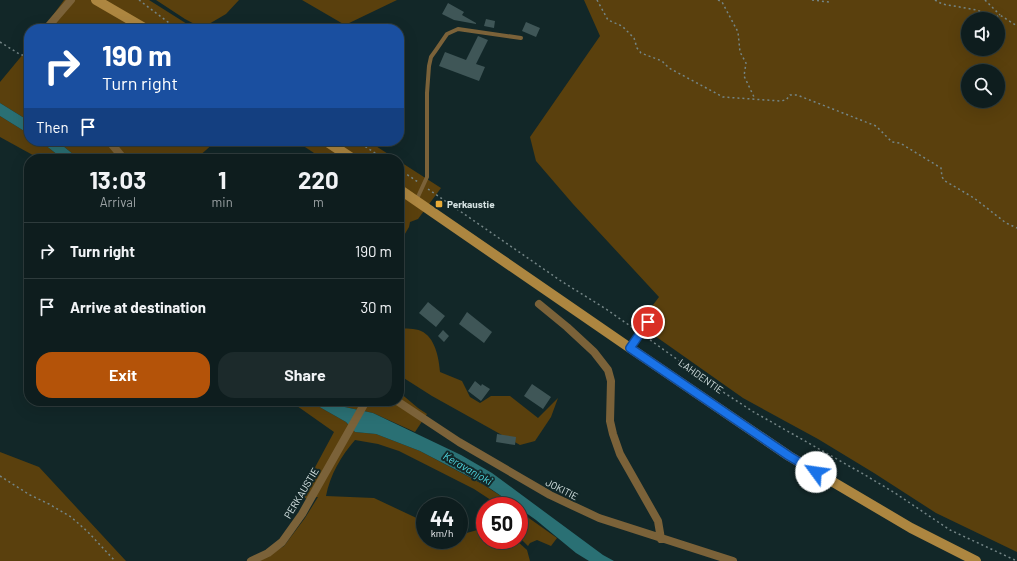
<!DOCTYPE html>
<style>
:root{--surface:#0e1d1e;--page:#1c2a2b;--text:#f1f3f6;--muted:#9ba2a4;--line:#2e3b3c;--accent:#b45309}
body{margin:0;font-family:Barlow,sans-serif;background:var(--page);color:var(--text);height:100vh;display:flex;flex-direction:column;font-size:15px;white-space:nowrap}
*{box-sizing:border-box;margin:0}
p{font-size:13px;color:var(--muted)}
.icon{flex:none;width:22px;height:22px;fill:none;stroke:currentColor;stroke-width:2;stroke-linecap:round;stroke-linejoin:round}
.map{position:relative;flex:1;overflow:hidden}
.details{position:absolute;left:24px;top:154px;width:380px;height:252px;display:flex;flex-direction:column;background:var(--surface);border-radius:16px;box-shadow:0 4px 16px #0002,0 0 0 1px var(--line)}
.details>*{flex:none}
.top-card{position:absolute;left:24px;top:24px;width:380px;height:122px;border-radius:16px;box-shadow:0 4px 16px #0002,0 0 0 1px var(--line);background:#1a4fa0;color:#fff;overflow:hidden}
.fabs{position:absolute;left:961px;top:12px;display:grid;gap:8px}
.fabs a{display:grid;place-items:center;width:44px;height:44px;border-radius:50%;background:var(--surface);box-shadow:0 4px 16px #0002,0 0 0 1px var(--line);font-size:20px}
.speed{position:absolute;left:416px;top:497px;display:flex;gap:8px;font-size:20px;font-weight:700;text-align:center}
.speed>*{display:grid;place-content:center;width:52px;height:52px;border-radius:50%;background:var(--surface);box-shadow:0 4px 16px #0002,0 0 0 1px var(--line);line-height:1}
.speed small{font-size:10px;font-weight:400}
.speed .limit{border:6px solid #d22;background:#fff;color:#111}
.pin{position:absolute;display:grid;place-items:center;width:34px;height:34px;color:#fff;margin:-17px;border:2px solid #fff;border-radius:50%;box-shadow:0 1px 4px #0007}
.me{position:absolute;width:44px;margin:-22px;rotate:301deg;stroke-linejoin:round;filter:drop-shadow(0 0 3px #0008)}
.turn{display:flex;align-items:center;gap:14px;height:84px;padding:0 12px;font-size:18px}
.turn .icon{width:52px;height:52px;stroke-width:2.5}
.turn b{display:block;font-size:28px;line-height:34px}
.then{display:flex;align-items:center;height:38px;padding:0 12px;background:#0003;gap:8px;font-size:15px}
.eta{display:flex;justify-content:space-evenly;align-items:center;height:68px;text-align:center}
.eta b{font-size:24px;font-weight:700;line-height:28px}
.primary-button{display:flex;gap:8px;margin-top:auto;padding:8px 12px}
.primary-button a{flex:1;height:46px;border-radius:16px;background:var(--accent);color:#fff;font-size:16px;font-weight:700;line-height:46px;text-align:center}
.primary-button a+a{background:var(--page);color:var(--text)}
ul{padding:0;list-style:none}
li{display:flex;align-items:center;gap:12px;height:56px;padding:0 12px;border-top:1px solid var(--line)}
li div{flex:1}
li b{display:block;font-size:15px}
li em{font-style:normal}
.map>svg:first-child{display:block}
.green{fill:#5a400d;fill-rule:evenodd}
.water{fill:#2a7074}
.building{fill:#3f5657}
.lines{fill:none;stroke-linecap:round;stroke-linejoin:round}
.path{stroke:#748586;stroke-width:1.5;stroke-dasharray:2 3;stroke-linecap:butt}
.service{stroke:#7b6239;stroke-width:4}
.minor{stroke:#7b6239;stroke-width:8}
.secondary{stroke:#ad8640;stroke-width:10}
.route-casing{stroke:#114b97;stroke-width:10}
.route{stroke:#1a73e8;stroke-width:7}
.poi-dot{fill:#e8ab37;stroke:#122728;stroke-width:1.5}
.labels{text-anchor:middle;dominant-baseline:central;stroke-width:4;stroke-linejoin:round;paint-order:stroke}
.poi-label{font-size:10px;font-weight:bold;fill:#d5e2e2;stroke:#122728;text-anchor:start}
.street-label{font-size:10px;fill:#d5e2e2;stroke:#122728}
.water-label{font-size:11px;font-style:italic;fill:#50d9e2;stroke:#122728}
</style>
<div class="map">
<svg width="1017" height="561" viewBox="0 0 1017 561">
<rect width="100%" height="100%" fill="#122728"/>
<path class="green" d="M64,0H149L195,29H43Z
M156,0H239L226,14L202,28L185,19Z
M302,0H397L345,25Z
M584,0H1017V552L936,513L874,473L818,439L743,398L648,331L643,318L659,297L573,204L536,161L530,137L600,36ZM968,19H998V49H968ZM968,71H998V101H968Z
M29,47V121L0,103V82Z
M0,116L29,134V141H40L63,159H40L0,137Z
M57,141H216L196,159H79Z
M296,141H368L396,159H323Z
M399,161L441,188L418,219L410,222L409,227L399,244Z
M399,328C405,329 415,328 421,331C435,337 439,358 440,372L462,381L470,397L480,403L491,396H510L538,418L558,398L551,417L535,441L520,445L432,396L399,375Z
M399,392L418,408L427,414L415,432L373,413L340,406L332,401H399Z
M290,401H309L346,422L355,432L376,434L420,451L484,485L516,506H500L474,489L399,451L378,444L355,440C341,456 330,475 326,496L374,498L425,522V540H459V535L485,528V540H516L527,550L530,561H260L284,546L305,518L318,497L298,499L334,432Z
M0,452L39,467L126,561H0Z
M519,508L526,516L557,538L551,546L537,540L530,543L528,546L519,537Z"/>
<path class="water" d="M0,103L29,121V134L0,116Z
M40,141H57L79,159H63Z
M309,401H332L340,406L373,413L461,455L492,473L603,555L614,561H589L576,553L536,520L519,508V506H516L485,485L420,451L376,434L355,432L346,422Z"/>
<path class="building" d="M448,3L464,12L462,15L476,23V24L454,20L442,14Z
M486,19L495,21L494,28L484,26Z
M526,22L540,28L536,37L522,31Z
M478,36L488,40L476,64L485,67L479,81L439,66L445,52L466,60Z
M428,302L445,316L436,327L419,313Z
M467,312L492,332L484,343L459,324Z
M443,330L449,336L444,342L438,336Z
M475,381L481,386L482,384L490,389L481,401L468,391Z
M532,384L551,397L543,409L524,396Z
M497,434L516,437L515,445L496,442Z"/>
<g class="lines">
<path class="path" d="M139,0L177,29
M597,0L608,20L622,26L634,38L637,48L641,53L662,61L669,68L723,97L780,101L786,100L790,95H797L876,126L892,142L900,143L941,168L942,177L945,181L974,198L1006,223L1017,228
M718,0L722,2L738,32L740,52L746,63L744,76L755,99
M812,0L829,2
M935,0L942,4L977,10L994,18L1000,15L1017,26
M985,0L1000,15
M0,42L21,55H29
M357,141L384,159
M399,169L418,182
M428,189L561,281L606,309L636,330
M646,337L717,388L752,411L865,475L895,493L950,530L1017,561
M0,476L30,495L49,504L71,517L88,532L115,561"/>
<path class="service" d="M416,201L427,177V93L429,66L431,57L436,50L447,34L458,29L521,38
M630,348L648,323"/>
<path class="minor" d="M46,29L71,0
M109,141L124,159
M539,304L567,327L594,352L608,370L611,381L610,421L613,434L620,454L658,521L661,539
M397,401L459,442L550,495L599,518L733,561
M251,561L268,553L282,542L302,514L366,401"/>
<path class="secondary" d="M96,0L146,29
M326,141L353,159
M399,189L630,348L789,456L911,528L976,561"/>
</g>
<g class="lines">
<defs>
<path id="route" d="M648,322L630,348L789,456L816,472"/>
</defs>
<use href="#route" class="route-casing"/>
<use href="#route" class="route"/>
</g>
<rect class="poi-dot" x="435" y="200" width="8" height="8" rx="2"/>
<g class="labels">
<g class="poi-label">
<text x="447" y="204">Perkaustie</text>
</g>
<g class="street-label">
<text transform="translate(701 376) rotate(35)">LAHDENTIE</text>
<text transform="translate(562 489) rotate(27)">JOKITIE</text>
<text transform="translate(301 493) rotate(-59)">PERKAUSTIE</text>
</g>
<g class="water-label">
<text transform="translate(468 468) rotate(30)">Keravanjoki</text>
</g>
</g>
</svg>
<div class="fabs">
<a><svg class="icon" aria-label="sound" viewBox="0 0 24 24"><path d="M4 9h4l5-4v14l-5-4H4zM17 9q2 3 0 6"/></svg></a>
<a><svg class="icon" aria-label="search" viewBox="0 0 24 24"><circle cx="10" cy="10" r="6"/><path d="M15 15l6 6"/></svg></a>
</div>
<div class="speed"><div>44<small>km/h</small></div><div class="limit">50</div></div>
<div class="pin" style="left:648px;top:322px;background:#d93025"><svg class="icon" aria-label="arrive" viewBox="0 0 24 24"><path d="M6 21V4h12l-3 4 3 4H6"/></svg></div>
<svg class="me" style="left:816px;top:472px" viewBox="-20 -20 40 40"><circle r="19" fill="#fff"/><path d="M0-13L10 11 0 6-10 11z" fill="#1a73e8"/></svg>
<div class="top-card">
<div class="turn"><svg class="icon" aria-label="right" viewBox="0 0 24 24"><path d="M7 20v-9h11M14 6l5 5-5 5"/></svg><div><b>190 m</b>Turn right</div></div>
<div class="then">Then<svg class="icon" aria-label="arrive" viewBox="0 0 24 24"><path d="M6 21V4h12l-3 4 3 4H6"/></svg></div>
</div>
<section class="details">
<div class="eta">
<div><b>13:03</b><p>Arrival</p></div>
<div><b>1</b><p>min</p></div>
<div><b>220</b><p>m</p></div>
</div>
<ul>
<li><svg class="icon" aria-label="right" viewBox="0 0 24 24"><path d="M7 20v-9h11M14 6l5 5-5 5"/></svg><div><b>Turn right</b></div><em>190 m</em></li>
<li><svg class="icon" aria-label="arrive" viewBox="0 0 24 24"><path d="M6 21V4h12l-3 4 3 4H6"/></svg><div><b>Arrive at destination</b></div><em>30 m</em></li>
</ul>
<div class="primary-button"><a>Exit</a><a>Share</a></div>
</section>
</div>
